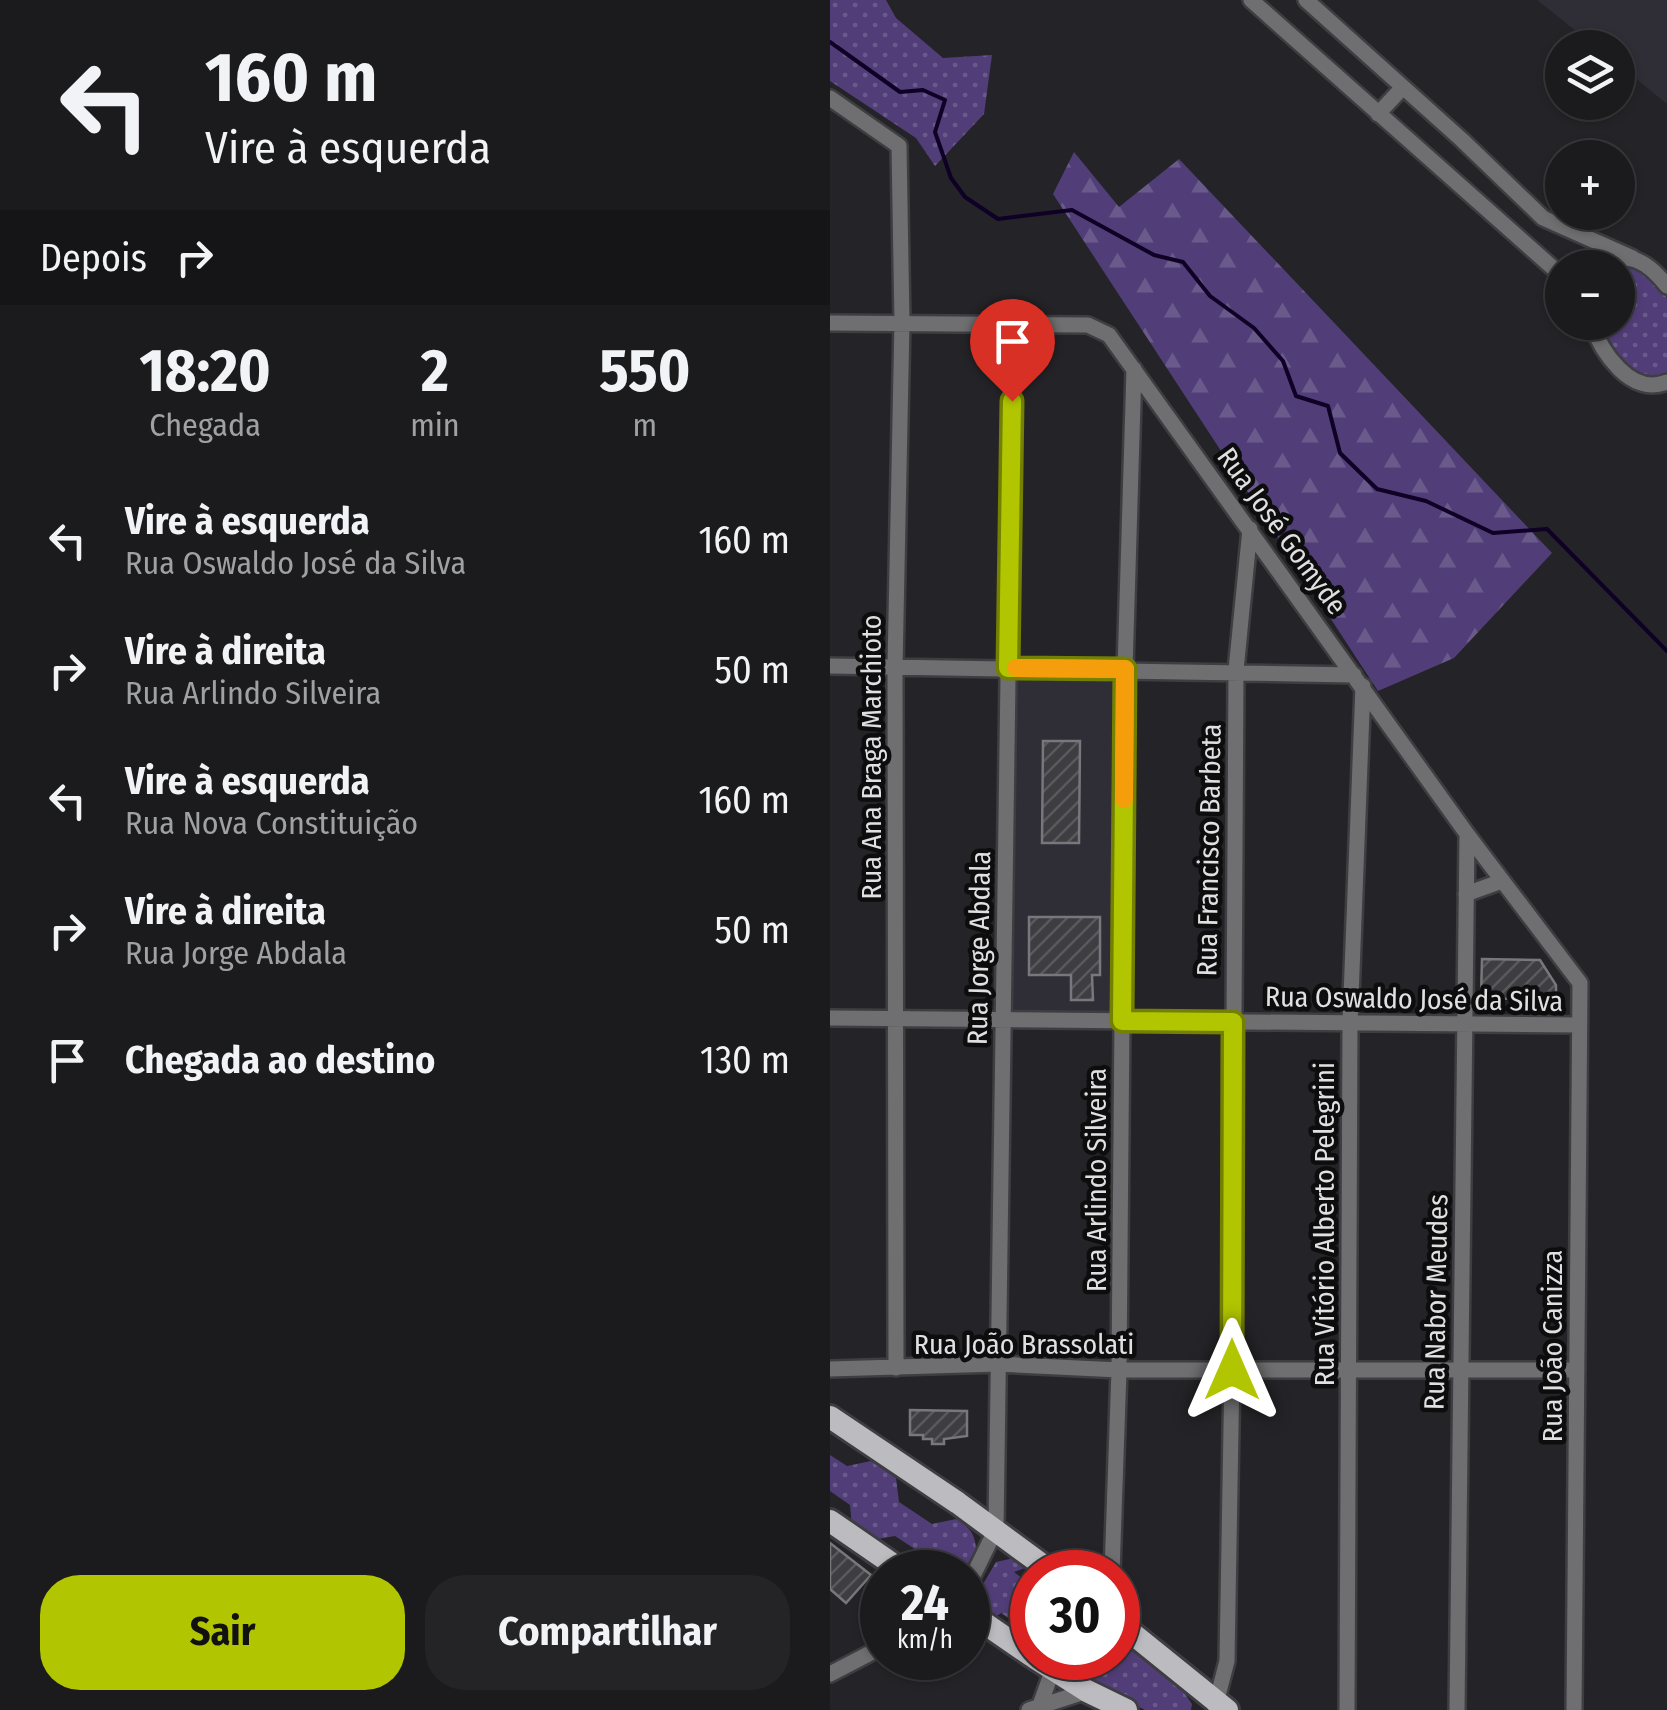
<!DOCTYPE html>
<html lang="pt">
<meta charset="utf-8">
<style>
:root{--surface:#1b1a1d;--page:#242326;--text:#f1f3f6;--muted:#a0a1a4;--line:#39383b;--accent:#b1c500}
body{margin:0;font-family:"Fira Sans Condensed",sans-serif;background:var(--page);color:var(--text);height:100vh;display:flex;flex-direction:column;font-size:38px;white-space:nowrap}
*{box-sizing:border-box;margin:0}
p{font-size:32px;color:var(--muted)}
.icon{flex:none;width:55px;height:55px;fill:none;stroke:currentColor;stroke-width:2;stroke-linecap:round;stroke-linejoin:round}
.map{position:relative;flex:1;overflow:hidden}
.drawer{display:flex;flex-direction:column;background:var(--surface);width:830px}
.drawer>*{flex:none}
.banner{background:#1b1a1d;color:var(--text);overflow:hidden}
.tools{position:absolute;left:715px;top:30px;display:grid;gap:20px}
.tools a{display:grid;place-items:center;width:90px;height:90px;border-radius:50%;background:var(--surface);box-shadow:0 2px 8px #0004,0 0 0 2px var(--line);font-size:50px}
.speed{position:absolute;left:30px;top:1550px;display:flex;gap:20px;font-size:50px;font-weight:700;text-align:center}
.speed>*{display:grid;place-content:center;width:130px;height:130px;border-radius:50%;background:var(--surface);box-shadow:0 2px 8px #0004,0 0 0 2px var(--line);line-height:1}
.speed small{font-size:25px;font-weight:400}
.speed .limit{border:15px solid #d22;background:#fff;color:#111}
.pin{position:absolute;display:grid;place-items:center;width:85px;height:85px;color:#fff;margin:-102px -42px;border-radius:50% 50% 50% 0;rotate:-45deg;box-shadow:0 0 10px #0007}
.pin .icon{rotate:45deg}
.me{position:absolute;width:110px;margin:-55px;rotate:0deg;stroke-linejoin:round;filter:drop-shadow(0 0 8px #0008)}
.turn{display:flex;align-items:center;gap:35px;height:210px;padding:0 40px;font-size:45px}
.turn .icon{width:130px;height:130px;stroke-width:2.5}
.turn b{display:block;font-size:70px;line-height:85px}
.then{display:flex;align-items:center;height:95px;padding:0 40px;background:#0003;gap:20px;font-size:38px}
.eta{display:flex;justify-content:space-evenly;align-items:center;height:170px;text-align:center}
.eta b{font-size:60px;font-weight:700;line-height:70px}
.action{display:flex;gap:20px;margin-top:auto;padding:20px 40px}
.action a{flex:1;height:115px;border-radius:40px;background:var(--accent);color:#111;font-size:40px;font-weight:700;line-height:115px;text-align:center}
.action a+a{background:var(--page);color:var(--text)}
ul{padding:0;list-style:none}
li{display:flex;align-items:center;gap:30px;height:130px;padding:0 40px}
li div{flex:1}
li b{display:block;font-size:38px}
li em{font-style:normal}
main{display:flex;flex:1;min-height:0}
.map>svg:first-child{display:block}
.built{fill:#2f2d36;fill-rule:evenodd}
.grass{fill:url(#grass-dots)}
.forest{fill:url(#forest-firs)}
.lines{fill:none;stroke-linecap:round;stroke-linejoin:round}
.stream{stroke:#0f0026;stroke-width:4}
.building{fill:url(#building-hatch);stroke:#78777b;stroke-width:2.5}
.minor-casing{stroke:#3e3d41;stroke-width:20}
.primary-casing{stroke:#3e3d41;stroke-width:28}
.minor{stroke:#6f6f71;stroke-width:15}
.primary{stroke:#bcbbbf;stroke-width:22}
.route-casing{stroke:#738000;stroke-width:25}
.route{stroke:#b1c500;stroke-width:18}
.slow{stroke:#f59e0b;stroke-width:18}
.labels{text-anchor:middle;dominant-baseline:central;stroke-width:9;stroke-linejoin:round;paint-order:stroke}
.street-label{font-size:28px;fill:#e0e0e2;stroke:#0d0d0e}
</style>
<main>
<section class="drawer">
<div class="banner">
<div class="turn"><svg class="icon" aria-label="left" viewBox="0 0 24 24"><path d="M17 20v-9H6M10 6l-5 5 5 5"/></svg><div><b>160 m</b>Vire à esquerda</div></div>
<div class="then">Depois<svg class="icon" aria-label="right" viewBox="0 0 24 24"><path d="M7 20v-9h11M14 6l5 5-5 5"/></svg></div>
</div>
<div class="eta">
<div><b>18:20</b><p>Chegada</p></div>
<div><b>2</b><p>min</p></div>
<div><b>550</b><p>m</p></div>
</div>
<ul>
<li><svg class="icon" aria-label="left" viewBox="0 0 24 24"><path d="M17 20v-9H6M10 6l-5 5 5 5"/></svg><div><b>Vire à esquerda</b><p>Rua Oswaldo José da Silva</p></div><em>160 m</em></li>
<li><svg class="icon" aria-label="right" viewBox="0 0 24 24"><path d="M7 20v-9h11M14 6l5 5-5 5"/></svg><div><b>Vire à direita</b><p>Rua Arlindo Silveira</p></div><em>50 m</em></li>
<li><svg class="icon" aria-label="left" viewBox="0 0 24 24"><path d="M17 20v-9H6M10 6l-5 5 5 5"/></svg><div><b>Vire à esquerda</b><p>Rua Nova Constituição</p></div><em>160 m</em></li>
<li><svg class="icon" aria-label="right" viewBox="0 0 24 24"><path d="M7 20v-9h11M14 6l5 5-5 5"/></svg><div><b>Vire à direita</b><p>Rua Jorge Abdala</p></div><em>50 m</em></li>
<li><svg class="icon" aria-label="arrive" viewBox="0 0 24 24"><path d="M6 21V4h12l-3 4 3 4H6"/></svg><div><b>Chegada ao destino</b></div><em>130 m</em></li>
</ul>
<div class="action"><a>Sair</a><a>Compartilhar</a></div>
</section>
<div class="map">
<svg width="837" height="1710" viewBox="0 0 837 1710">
<defs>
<pattern id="grass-dots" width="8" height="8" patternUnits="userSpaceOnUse" patternTransform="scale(2.5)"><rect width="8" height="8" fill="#513e78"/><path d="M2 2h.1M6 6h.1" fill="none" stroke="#6a5a8b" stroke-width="1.8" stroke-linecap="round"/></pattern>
<pattern id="forest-firs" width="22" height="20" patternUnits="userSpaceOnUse" patternTransform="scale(2.5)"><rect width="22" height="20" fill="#513e78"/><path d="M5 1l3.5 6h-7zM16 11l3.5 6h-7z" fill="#6a5a8b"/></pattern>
<pattern id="building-hatch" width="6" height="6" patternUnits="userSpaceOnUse" patternTransform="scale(2.5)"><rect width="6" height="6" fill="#3e3d41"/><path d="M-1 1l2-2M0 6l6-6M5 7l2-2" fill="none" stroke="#5a595c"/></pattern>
</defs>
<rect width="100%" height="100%" fill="#242327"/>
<path class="built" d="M707,0H837V104L788,64V48L766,47Z
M184,672L289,673L282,1016L182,1015ZM213,741H250L249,843L212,842ZM199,917H270L269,975H199Z"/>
<path class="grass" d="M0,0H56L66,18L113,58L162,55L154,114L105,166L86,138L0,81Z
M802,263L829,284L837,298V377L813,379L791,363L766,323L788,322V268L778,267Z
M0,1455L17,1466L41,1461L66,1478L69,1502L102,1524L126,1519C139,1527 145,1533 146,1549L133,1572H101L100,1559L65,1536L42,1540L22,1527L20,1505L0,1491Z
M184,1558L198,1567L184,1572L202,1586V1649L190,1642L202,1634L171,1613L163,1619L153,1613L149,1591L166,1562Z
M288,1636L355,1694L362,1704L361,1710H315L216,1658H288Z"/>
<path class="forest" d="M244,152L289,207L349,159L722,553L624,658L548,691L223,194Z"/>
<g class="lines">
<path class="stream" d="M0,42L70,92L93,90L115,100L105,132L121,178L135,197L168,219L242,210L324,255L353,262L380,296L424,328L453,361L466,396L498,406L510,453L547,489L596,501L663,533L717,529L837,651"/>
</g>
<path class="building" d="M213,741H250L249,843H212Z
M199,917H270V975H262L263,1000H241V975H199Z
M652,959L710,960L726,985V1000L651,998Z
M80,1410L137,1411V1436L114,1439V1444H102V1439H93V1435H80Z
M0,1543L41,1575L16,1603L0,1589Z"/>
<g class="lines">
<defs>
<path id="minor" d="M421,0L732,276
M476,0L632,140L713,218L803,258
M0,98L69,146L72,322L65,667L66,1368
M548,114L573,87
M771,268C797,247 819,263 837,286
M761,322C771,352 801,397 837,382
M0,323L258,325L279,335L637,834L750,983L744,1710
M0,666L524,675
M636,894L672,881
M0,1018L749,1025
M0,1369L168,1364L289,1370H747
M282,1572L289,1370L295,669L304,369
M138,1586L166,1529L183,324
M0,1674L52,1647
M210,1705L223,1669
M385,1707L397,1661L402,1370L406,670L420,529
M199,1710L257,1691
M517,1710L520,1023L533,686
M627,1710L637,834"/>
<path id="primary" d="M0,1417L128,1503L222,1572
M0,1521L74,1572
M138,1612L202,1656
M288,1622L397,1710
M205,1658L257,1691L296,1710"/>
</defs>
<use href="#minor" class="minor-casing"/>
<use href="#primary" class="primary-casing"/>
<use href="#minor" class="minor"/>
<use href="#primary" class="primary"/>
</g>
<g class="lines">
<defs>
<path id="route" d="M182,401L178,668L295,669L292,1021L403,1022L402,1370"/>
</defs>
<use href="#route" class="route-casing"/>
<use href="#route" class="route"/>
<path class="slow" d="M186,668L295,669L294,799"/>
</g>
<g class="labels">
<g class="street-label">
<text transform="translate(452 531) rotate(54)">Rua José Gomyde</text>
<text transform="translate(41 757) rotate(-90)">Rua Ana Braga Marchioto</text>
<text transform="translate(379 850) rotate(-89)">Rua Francisco Barbeta</text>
<text transform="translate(149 948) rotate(-89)">Rua Jorge Abdala</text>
<text transform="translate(584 999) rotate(1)">Rua Oswaldo José da Silva</text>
<text transform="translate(266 1180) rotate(-90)">Rua Arlindo Silveira</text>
<text transform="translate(494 1224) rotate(-90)">Rua Vitório Alberto Pelegrini</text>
<text transform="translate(606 1302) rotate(-89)">Rua Nabor Meudes</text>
<text x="194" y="1344">Rua João Brassolati</text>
<text transform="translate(722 1346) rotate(-90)">Rua João Canizza</text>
</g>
</g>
</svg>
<div class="tools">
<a><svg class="icon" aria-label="layers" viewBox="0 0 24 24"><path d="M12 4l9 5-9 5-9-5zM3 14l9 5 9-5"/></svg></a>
<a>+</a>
<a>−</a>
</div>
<div class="speed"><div>24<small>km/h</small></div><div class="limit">30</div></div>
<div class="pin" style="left:182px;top:401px;background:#d93025"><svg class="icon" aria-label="arrive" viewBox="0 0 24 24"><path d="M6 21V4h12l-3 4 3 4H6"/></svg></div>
<svg class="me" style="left:402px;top:1370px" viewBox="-20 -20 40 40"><path d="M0-17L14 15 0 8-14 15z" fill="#b1c500" stroke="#fff" stroke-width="4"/></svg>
</div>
</main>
